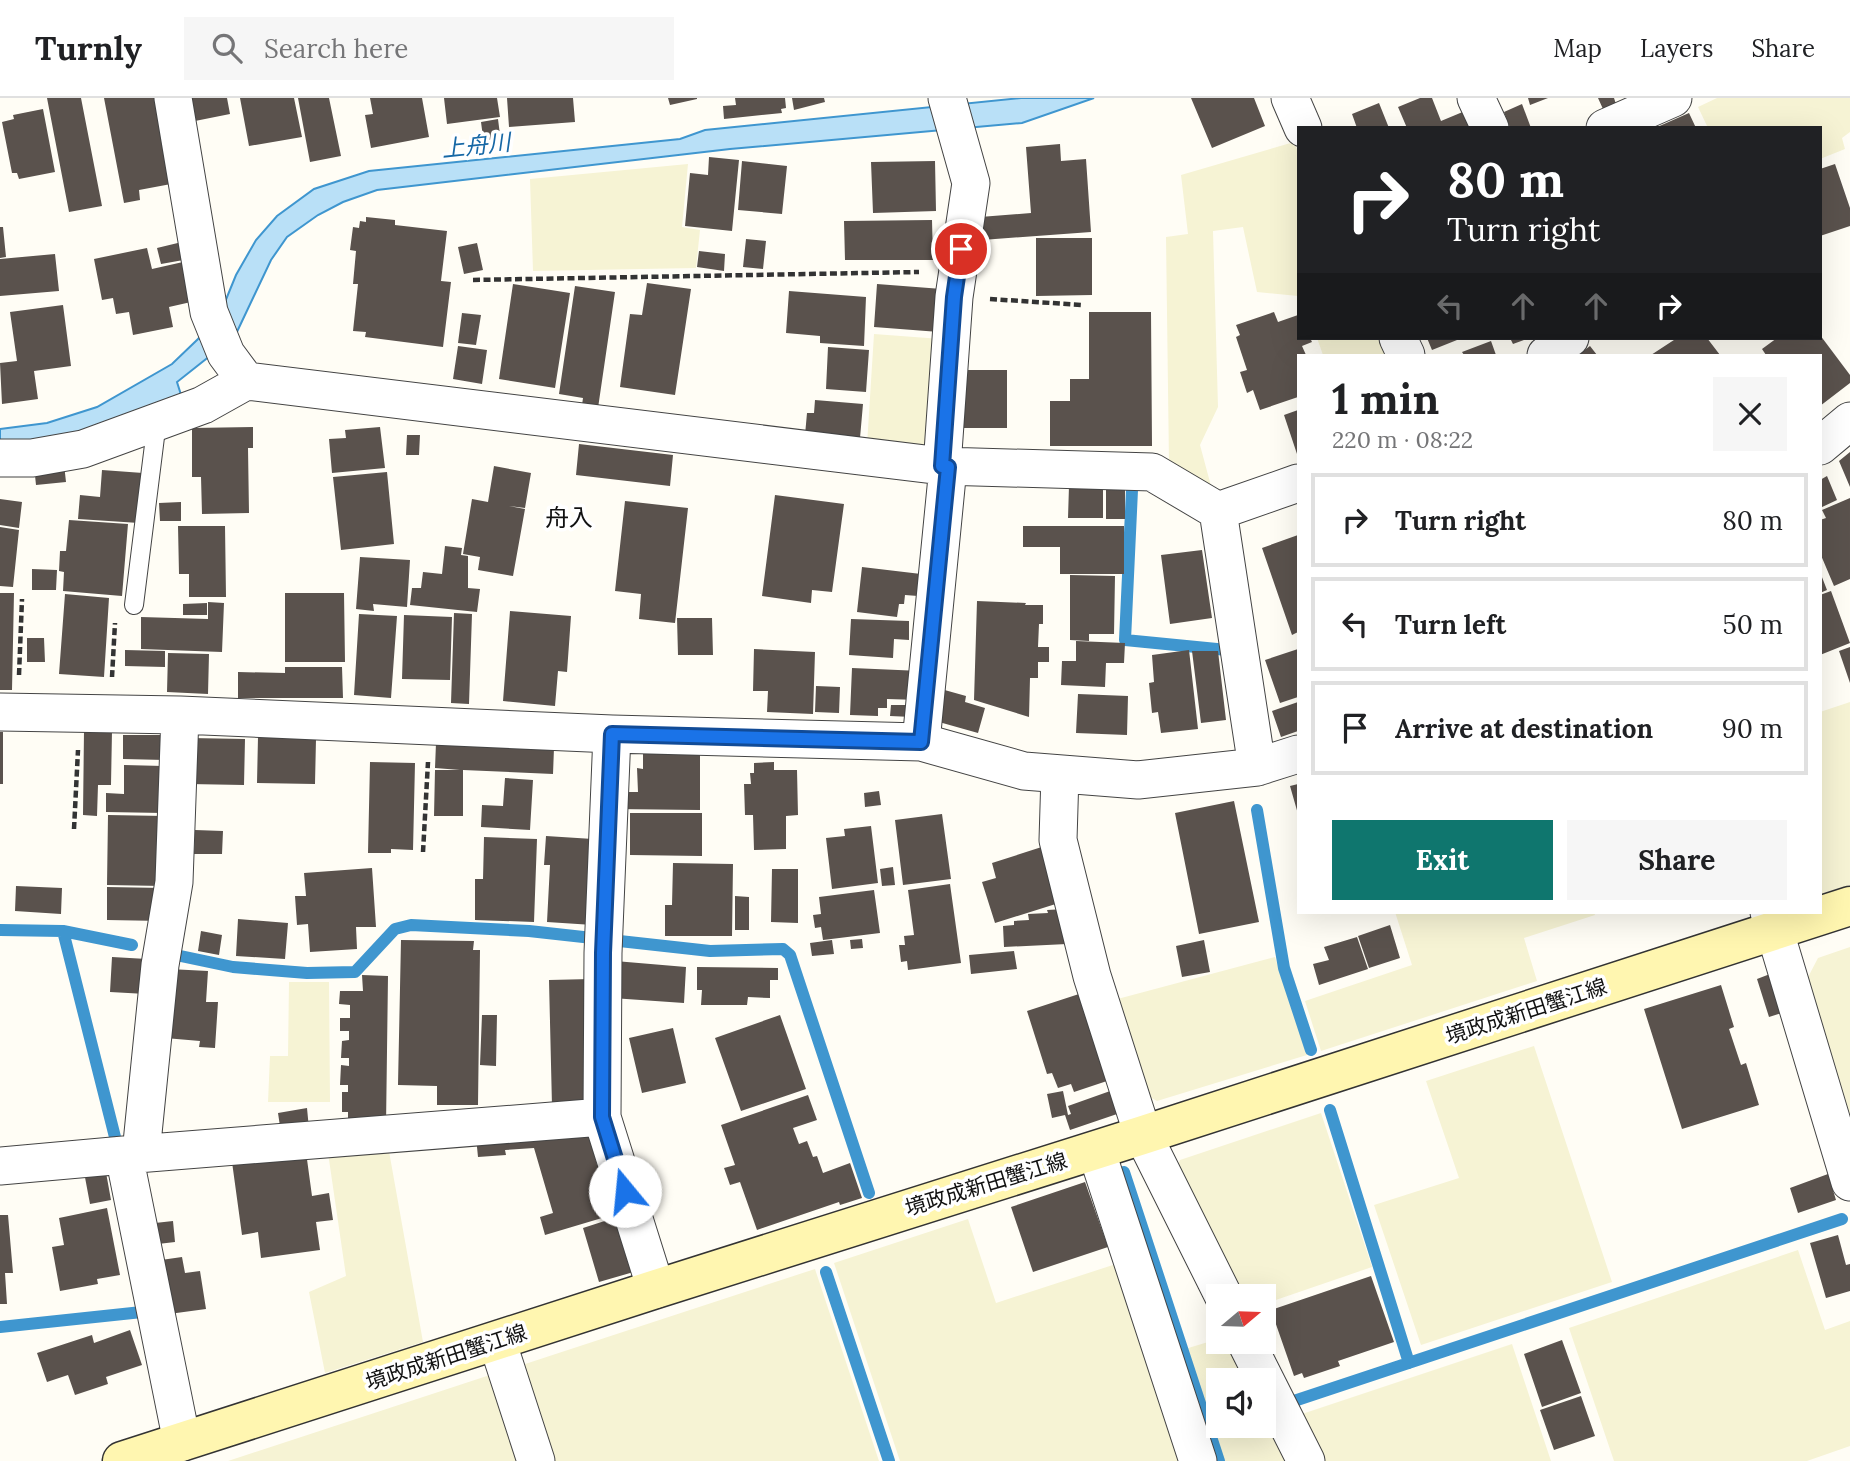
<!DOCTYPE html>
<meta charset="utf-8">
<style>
:root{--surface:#fff;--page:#f6f6f6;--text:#202124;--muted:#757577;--line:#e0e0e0;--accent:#0f766e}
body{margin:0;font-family:Lora,"Noto Sans JP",serif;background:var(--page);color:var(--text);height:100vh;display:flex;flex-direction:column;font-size:26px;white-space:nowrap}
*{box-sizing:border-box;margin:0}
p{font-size:23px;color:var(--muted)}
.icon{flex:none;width:38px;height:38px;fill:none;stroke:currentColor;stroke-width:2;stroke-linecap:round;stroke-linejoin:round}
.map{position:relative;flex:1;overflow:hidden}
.details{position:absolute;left:1297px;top:256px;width:525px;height:560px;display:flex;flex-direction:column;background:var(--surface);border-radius:0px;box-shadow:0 7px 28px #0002}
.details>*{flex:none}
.banner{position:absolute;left:1297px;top:28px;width:525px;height:214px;border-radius:0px;box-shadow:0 7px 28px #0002;background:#202124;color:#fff;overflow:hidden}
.needle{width:46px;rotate:71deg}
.tools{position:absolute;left:1206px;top:1186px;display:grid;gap:14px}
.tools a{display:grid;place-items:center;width:70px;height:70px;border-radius:0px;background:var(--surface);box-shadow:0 7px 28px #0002;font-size:35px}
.pin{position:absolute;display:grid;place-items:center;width:60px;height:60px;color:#fff;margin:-30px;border:4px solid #fff;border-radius:50%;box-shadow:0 2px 7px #0007}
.me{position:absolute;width:77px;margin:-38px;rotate:343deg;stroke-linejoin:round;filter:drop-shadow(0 0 5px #0008)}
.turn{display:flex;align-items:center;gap:24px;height:147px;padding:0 35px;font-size:32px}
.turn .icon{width:91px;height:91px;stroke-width:2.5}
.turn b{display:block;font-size:49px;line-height:60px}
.lanes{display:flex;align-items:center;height:66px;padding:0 35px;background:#0003;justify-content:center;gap:35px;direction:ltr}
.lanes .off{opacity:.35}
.round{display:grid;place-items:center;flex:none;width:74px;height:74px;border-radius:0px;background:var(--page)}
.summary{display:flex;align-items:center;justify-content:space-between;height:119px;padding:0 35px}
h1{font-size:42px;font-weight:700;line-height:52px}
.action{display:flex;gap:14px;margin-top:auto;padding:14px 35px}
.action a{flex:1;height:80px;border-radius:0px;background:var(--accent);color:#fff;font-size:28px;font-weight:700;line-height:80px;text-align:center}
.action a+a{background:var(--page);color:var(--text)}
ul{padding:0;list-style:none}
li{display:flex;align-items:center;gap:21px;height:94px;margin:0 14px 10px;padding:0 21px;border:4px solid var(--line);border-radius:0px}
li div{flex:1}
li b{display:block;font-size:26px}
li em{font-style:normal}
header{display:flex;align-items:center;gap:42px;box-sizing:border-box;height:98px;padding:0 35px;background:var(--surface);border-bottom:2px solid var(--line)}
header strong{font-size:33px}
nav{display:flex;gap:38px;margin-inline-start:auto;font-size:24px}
.search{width:490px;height:63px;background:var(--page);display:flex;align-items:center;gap:18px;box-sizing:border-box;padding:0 24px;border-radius:0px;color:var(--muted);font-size:26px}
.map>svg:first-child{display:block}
.farmland{fill:#f6f3d4}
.water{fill:#b9e0f7;stroke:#3f96cf;stroke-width:2}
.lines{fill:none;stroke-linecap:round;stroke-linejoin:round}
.stream{stroke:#3f96cf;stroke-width:12}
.building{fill:#5a524d}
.service-casing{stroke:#444;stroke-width:20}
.minor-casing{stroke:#444;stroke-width:39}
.secondary-casing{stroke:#333;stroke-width:41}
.path{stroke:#333;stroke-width:4.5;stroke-dasharray:7 3.5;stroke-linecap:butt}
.service{stroke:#fff;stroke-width:18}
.minor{stroke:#fff;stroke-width:37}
.secondary{stroke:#fff6b0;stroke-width:38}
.route-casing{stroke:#114b97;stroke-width:18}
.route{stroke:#1a73e8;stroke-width:12}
.labels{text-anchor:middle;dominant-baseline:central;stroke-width:7;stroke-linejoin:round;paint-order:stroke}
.street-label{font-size:21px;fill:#111;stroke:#fff}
.water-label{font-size:23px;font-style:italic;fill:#1768a6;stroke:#fff}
.quarter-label{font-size:24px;fill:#111;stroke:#fff}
</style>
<header>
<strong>Turnly</strong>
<div class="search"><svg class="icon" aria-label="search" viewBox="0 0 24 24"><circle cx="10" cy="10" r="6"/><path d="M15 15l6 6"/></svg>Search here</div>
<nav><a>Map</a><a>Layers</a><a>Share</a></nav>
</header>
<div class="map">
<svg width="1850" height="1363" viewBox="0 0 1850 1363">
<rect width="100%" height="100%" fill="#fffdf5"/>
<path class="farmland" d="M1717,0H1850V34L1842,40L1845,51L1820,61V30H1708L1698,9Z
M1294,44L1298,54V198L1257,194L1243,129L1213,133L1218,309L1200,347L1211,388L1169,365L1166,139L1188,136L1181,77Z
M688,66L682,129L700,132L696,170L533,173L530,81Z
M874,236L941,241L933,351L867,347Z
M1317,240H1385L1393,257H1323Z
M1850,604V787L1820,796V614Z
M1395,814H1594L1595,817L1524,840L1537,883L1321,953L1305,903L1412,867Z
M1850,849V1023L1806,883L1818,860Z
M1275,859L1307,957L1157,1003L1139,993L1110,903Z
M289,884H329L330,1004H268L270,958H288Z
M1534,948L1612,1184L1421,1247L1374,1107L1459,1080L1426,983Z
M1321,1015L1372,1169L1264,1206V1199H1235L1175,1074L1180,1062Z
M387,1042L423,1244L325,1275L309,1194L346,1178L327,1048Z
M968,1121L996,1205L1116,1166L1183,1363H900L834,1165Z
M1798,1152L1825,1232L1850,1223V1348L1807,1363H1614L1569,1230Z
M815,1171L879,1363H550L519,1268Z
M1218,1241V1244H1227L1247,1283H1218V1328H1264V1315L1288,1363H1220L1185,1251Z
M1512,1246L1551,1363H1319L1296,1318Z
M493,1276L521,1363H228Z"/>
<path class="water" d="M1021,0H1094L1022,25L730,51L377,92L343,104L318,117L287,139L271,162L235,238L177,284L182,300L81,339L0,351V331L47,325L97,309L172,266L198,241L225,204L236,177L256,142L277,118L314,91L369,73L680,41L705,32Z"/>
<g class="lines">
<path class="stream" d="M1132,392L1125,542L1227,552L1228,563
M1257,712L1284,870L1311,952
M0,832L63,833L132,847
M63,833L115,1039
M171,856L233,869L307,875L355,874L395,831L411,827L529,833L710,853L783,851L790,857L869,1095
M1330,1012L1409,1265
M1124,1074L1219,1363
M826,1174L889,1363
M0,1229L142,1214
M1294,1303L1842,1121"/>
</g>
<path class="building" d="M47,0H81L102,108L69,114Z
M104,0H154L171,86L139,92L140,102L124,105Z
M190,0H227L230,16L195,23Z
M240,0H294L302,39L249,48Z
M298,0H329L341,58L310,64Z
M370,0H422L429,39L371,50L365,17L373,16Z
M444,0H497L500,19L447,26Z
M507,0H573L575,24L509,29Z
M668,0H697V1L670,7Z
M735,0H785L786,10L781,11L782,15L724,21L723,8L736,7Z
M792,0H824L825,4L794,12Z
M1191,0H1254L1265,28L1212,50Z
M1420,0H1432L1441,23L1465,13L1472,30H1407L1398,9Z
M1528,0H1548L1530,7Z
M1598,0H1614L1616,6L1603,11Z
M1379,5L1389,30H1357L1352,16Z
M1522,6L1531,30H1510L1504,14Z
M43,11L55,74L19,81L17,75H12L2,24L14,21L13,17Z
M1689,15L1696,30H1655Z
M498,21L501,45L484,47L481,24Z
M1060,46L1061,63L1086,61L1091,134L982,142L980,119L1031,115L1026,49Z
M709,59L739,62L732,133L685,128L690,75L708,77Z
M742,63L787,68L782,116L738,112Z
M935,63L936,113L873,115L871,64Z
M1835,66L1850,110V128L1820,138V71Z
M366,119L395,122V127L447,133L441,183L451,184L443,249L365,239L366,234L353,233L358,186H353L356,153L350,152L353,129L359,130L360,123L366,124Z
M932,122L933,162H845L844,123Z
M0,129H3L6,159L0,160Z
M1036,140H1092V197L1036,198Z
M746,141L766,143L763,171L743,169Z
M186,143L189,161L161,166L157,150Z
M477,145L483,172L464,176L458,149Z
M147,150L152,171L183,164L191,204L169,209L173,229L133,237L129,214L116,216L113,200L102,202L94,161Z
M699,153L725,156L724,173L697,169Z
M55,156L59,193L0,198V161Z
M647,185L691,191L675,297L620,289L630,216L642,217Z
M513,186L570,195L555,290L499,281Z
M877,186L942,191L939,234L874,229Z
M575,188L615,194L598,310L582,307L583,300L559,296Z
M789,193L866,199L864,248L820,245V238L786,235Z
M63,207L71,268L34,273L38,301L2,306L0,265L17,263L10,214Z
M1089,214H1151L1152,348H1050V303H1070V281H1089Z
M1274,214L1278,224L1298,217V240H1310L1312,244L1302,248L1306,257H1298V299L1260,312L1253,292L1247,295L1240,274L1247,272L1236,239L1240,237L1236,227Z
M462,215L481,217L476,247L458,245Z
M1820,237L1850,277V285L1820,308V257H1766L1762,251L1777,240H1820Z
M1427,240H1462L1432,252Z
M1510,240H1529L1513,246Z
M1677,240H1707L1720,257H1651Z
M1491,243L1496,257H1464L1462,254Z
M458,248L487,252L482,286L453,281Z
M1590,248L1597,257H1578Z
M828,249L869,252L866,294L826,291Z
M963,272H1007V330H964Z
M815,302L863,306L860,340L805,337L807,315H814Z
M1298,312V359L1284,317Z
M253,329V350H248L249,415L202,416L201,379H192V330Z
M380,329L385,370L332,375L329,341L346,340L345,332Z
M407,337H420L419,357H406Z
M579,346L673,357L670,388L576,377Z
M1850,354V389L1839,363Z
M64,366L66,384L36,387L34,368Z
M494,368L531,375L525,410L509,408L525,411L513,478L478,472L480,459L463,456L472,401L488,404Z
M102,372L143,375L139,425L78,421L80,397L100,399Z
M387,374L394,446L341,452L333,379Z
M1827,378L1837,402L1820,410V382Z
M1069,388H1103V420H1068Z
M1106,388H1125V421H1106Z
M775,397L844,406L832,494L812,492L811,505L762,498Z
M1850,400V481L1834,488L1820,455V422L1826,420L1822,412Z
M0,401L22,404L19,430L0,427Z
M625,403L688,410L675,525L639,521L641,496L615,493Z
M181,404V423H160L159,405Z
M69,422L128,426L122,498L63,493L64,474L59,473L60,453H66Z
M178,428H225L226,499H189V476H179Z
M1023,428H1124V476H1060V449H1023Z
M0,429L19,432L13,489L0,488Z
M1298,437V534L1292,537L1262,450Z
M445,448L462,450L461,457L468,458V490L480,491L477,514L410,507L412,490H421L423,474L442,476Z
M1202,452L1212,520L1170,526L1161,457Z
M360,459L410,462L407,509L373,506L374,513L356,511Z
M862,469L921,476L918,498L905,497L904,506H899L897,519L857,514Z
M32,471L57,472L56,492H32Z
M1820,474L1827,492L1820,495Z
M1070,477L1115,478L1114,536H1089V543L1070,542Z
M1831,493L1850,545L1820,557V497Z
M0,495H14L12,592H0Z
M285,495H344L345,564H285Z
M65,496L109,500L104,579L59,576Z
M977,503L1026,505L1025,507H1043V526H1039L1038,549H1049V564H1038V580H1030L1029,619L974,602Z
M208,504L224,505L222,554L141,551V519L208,521Z
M207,505V517H183V506Z
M510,513L571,518L567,574L558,573L555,608L503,603Z
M454,515L472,516L469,606L451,605Z
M359,516L397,518L391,600L354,597Z
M404,517L452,519L450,582L402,581Z
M677,520H712L713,557H678Z
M851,521L909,523V542L894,541L893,560L849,557Z
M27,540H44L45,564H27Z
M1076,543L1125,545L1124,565H1106L1105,589L1061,587L1062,563H1076Z
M1850,549V585L1839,553Z
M754,551L815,554L813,616L767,614L768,593H753Z
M1298,551V599L1280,605L1265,562Z
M125,552L165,553V569L125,568Z
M1189,552L1198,631L1161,635L1158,614L1152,615L1149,585L1154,584L1152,557Z
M1192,553H1218L1226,622L1201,625Z
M168,555L209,556L208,596L167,594Z
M285,569H342L343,600H238V574L285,575Z
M852,570L921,573L919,602L887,601V610H878V618L850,617Z
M816,588L840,589L839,615L815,614Z
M941,591L966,598L965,604L985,610L978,635L939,624Z
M1078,596L1128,598L1127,637L1076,635Z
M1298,604V633L1281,639L1272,613Z
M891,607H913L912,619L890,618Z
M84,633H112L111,687H98L97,718L83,717Z
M0,634H3V686H0Z
M123,637H165V662L123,661Z
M258,639L316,641L315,686L257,685Z
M190,640L245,641L244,687L189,686Z
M436,645L554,650L553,676L463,672V718H434L435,672H460L435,670Z
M643,653L700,654V712L614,711V694H638L637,670L643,671Z
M370,664L415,665L413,752L391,751V755H368Z
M774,664V672H797L798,717L786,718V751L754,752L753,717H745L744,686H751L750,675H754V665Z
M124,667L163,668V715L106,714V695L124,696Z
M505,680L533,682L530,732L481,729L482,707L503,708Z
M1298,686V716L1290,688Z
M879,693L881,707L865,709L864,695Z
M1234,703L1259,824L1199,836L1175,715Z
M630,715H702V758L630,757Z
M942,716L951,781L903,787L895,722Z
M108,717L164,718L163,788L107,787Z
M871,728L878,785L832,791L826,740L845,738L844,731Z
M195,732L223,733L222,756H194Z
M546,738L593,741V827L547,824L550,767H544Z
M484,739L537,741L534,824L475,822V781H483Z
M1051,746L1062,804L995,825L982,784L996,780L992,765Z
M673,765L733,766L732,838H665V807H672Z
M893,769L895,787L882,788L880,771Z
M372,770L376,829H356L357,851L310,854L308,826L297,827L295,798H306L304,775Z
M772,771H798V825L771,824Z
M950,786L961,865L908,872L907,863L901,864L899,847H905L904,838L914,837L908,792Z
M16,788L62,790L61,816L15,813Z
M107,789L163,790V823L107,822Z
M874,792L880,835L823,842L821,829L815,830L813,817L821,816L819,799Z
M735,798L749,799V832H735Z
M1065,811L1067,846L1004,849L1003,828L1014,827V823L1029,822L1028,816L1048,815L1047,812Z
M238,821L288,825L285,861L236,858Z
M1390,827L1400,860L1369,870L1358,838Z
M201,833L222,837L219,857L198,853Z
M1357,839L1368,871L1319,887L1313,866L1329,862L1324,849Z
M862,841L863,850L851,851L850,842Z
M401,842L474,843L473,852H480L478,1007H437V988L398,987Z
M832,842L834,856L812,858L810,845Z
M1204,842L1210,874L1182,879L1176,848Z
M1014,853L1017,871L971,876L969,857Z
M112,859L147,861L146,896L110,894Z
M615,863L686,869L684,905L612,900Z
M697,869L778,870V882H770V900L748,899L747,907H701L702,892H697Z
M169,871L208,873L206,904H218L215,950L199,949L200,943L165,940Z
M1770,876L1782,915L1769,919L1757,881Z
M362,877L388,878L386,1028L348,1027V1014H342V994H348V987H340L341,967L349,968V960H341L342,943L349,942V933H340V920H350V907L339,906L340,893H363Z
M591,881L594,1007L552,1008L549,882Z
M1721,887L1734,929L1729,931L1741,967L1746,965L1759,1007L1682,1031L1644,911Z
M1079,896L1107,983L1074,994L1071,986L1058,990L1052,975L1047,976L1027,913Z
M482,917H497L496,968L480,967Z
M780,917L806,991L741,1013L715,940Z
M673,930L686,985L642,995L629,940Z
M1113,992L1120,1015L1070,1032L1065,1017L1052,1020L1047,996L1063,993L1068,1017L1071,1016L1068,1008Z
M808,997L817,1022L793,1030L799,1046L807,1043L813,1059L817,1058L823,1075L850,1065L862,1100L840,1107L839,1104L757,1132L740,1084L730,1087L724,1070L735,1067L721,1027Z
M307,1010L309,1031L281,1035L278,1015Z
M588,1034L597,1067L606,1065L614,1093L606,1095L612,1117L545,1137L540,1119L553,1115L534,1050L505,1052L506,1057L478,1059L476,1039Z
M306,1054L312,1098L329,1095L333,1122L316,1124L320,1152L261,1160L258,1134L242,1137L232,1064Z
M105,1069L111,1102L90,1106L84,1074Z
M1828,1076L1836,1102L1798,1115L1790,1090Z
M1085,1084L1108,1149L1033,1174L1011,1109Z
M107,1110L120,1177L97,1181L98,1186L60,1193L52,1149L64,1147L59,1120Z
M0,1117H8L13,1175H5L7,1206H0Z
M620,1118L637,1173L599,1184L583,1130Z
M173,1123L175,1144L158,1146L155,1125Z
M1838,1137L1846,1167L1850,1166V1193L1826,1200L1810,1145Z
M182,1159L185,1175L200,1173L206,1211L169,1216L161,1162Z
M1371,1178L1394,1244L1338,1263L1340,1268L1304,1280L1302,1275L1294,1278L1271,1212Z
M130,1232L142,1267L106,1279L108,1286L75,1297L68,1277L47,1284L37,1255L92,1237L94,1245Z
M1562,1242L1581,1295L1542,1309L1524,1256Z
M1581,1298L1595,1338L1554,1352L1540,1312Z"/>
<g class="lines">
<defs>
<path id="service" d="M134,507L157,323"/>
<path id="minor" d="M173,0L209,214L226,256L246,283L942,368L1152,374L1218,413L1298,385
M1290,0L1303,30
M1476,0L1490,30
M1605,30L1673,0
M1398,240L1406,257
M1546,257L1570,240
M1820,348L1850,323
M0,360H32L83,351L203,307L246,283
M942,368L954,199L971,85L947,0
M1218,413L1257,669
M0,614L180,617L612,636L921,644L1024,673L1138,682L1257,669L1298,656
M612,636L603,855L602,1019L656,1191
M921,644L948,369
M1060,676L1058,742L1092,878L1143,1037L1224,1199
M1769,814L1850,1084
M1096,1052L1198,1363
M141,1055L160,867L174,784L180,617
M0,1068L124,1057
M497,1243L536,1363
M1246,1244L1306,1363
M182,1344L124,1057L602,1019"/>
<path id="secondary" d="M122,1363L656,1191L1143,1037L1850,808"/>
</defs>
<use href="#service" class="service-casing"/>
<use href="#minor" class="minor-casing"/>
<use href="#secondary" class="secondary-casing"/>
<path class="path" d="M473,182L919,174
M990,201L1082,207
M19,577L22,501
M112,579L115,525
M74,731L78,652
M423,754L428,664"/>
<use href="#service" class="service"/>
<use href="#minor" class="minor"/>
<use href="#secondary" class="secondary"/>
</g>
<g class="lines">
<defs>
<path id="route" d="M625,1093L602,1019L603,855L612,636L921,644L948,369L942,368L954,199L961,151"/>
</defs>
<use href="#route" class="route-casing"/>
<use href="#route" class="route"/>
</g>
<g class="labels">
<g class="street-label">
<text transform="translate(1526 913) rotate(-18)">境政成新田蟹江線</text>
<text transform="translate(986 1086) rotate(-17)">境政成新田蟹江線</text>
<text transform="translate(446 1259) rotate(-18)">境政成新田蟹江線</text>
</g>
<g class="water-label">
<text transform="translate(476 47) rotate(-6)">上舟川</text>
</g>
<g class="quarter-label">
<text x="569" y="419">舟入</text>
</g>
</g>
</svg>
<div class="tools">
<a><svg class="needle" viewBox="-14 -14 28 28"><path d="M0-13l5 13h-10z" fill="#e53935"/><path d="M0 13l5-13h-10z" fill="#757577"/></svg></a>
<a><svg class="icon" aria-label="sound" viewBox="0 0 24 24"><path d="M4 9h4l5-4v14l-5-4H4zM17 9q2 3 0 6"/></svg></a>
</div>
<div class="pin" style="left:961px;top:151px;background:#d93025"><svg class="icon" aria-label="arrive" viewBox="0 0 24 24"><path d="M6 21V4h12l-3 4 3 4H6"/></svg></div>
<svg class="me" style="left:625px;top:1093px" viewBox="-20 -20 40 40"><circle r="19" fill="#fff"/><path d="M0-13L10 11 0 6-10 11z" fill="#1a73e8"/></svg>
<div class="banner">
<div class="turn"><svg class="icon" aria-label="right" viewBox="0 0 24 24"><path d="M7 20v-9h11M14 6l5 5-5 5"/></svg><div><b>80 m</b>Turn right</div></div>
<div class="lanes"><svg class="icon off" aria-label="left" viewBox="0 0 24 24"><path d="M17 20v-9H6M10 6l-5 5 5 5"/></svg><svg class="icon off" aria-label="ahead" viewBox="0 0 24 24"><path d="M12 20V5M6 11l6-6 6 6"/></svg><svg class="icon off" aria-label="ahead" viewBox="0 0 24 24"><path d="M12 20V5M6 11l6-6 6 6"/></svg><svg class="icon" aria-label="right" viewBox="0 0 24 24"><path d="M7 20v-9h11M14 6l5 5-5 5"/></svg></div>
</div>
<section class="details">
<div class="summary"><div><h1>1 min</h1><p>220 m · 08:22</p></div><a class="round"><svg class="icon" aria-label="close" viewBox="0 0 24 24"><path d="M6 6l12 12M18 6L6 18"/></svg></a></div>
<ul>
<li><svg class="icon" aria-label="right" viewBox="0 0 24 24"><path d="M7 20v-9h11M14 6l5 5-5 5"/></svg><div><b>Turn right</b></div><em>80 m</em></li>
<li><svg class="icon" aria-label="left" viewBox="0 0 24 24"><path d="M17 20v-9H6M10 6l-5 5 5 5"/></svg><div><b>Turn left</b></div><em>50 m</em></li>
<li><svg class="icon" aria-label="arrive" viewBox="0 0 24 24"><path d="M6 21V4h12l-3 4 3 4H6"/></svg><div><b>Arrive at destination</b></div><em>90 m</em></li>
</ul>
<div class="action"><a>Exit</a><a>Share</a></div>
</section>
</div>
